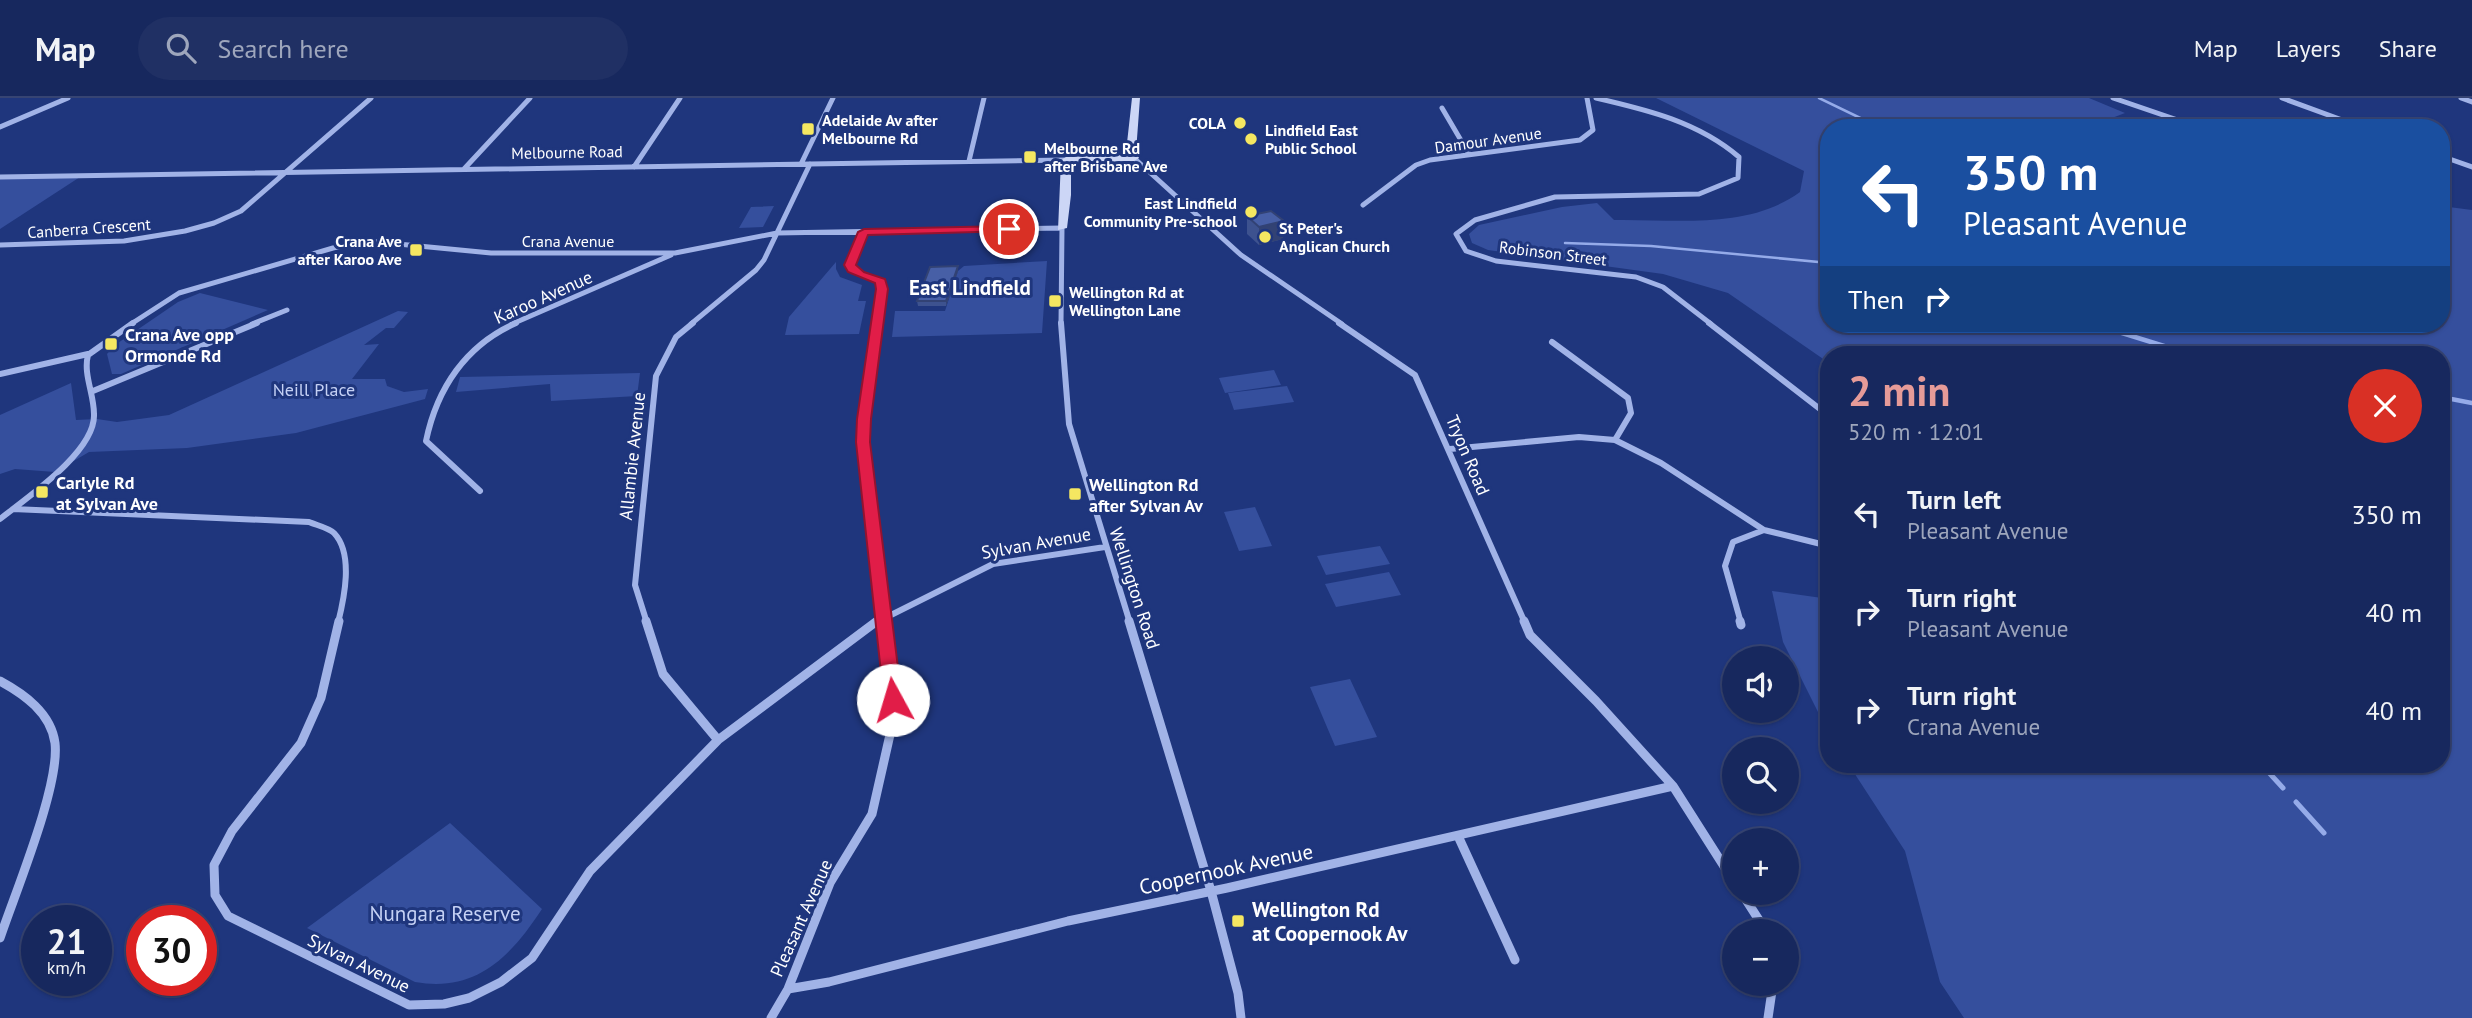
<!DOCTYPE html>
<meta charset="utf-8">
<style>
:root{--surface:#17285e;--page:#203064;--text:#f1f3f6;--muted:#9ea6bc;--line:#364473;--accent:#e69b98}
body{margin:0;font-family:"PT Sans",sans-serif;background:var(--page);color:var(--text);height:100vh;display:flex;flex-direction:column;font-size:26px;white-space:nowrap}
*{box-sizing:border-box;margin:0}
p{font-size:23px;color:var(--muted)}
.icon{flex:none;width:38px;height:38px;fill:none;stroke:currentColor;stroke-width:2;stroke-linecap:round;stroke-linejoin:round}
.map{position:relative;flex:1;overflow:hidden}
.sheet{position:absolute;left:1820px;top:248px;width:630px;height:427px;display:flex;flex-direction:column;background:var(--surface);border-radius:28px;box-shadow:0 2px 5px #0004,0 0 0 2px var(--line)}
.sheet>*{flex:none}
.top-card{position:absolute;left:1820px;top:21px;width:630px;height:214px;border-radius:28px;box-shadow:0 2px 5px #0004,0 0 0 2px var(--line);background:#1a4fa0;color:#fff;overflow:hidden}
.buttons{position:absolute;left:1722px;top:548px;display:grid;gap:14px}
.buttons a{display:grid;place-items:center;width:77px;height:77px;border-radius:50%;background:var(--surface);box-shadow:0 2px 5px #0004,0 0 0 2px var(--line);font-size:35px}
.speed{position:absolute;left:21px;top:807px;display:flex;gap:14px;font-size:35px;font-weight:700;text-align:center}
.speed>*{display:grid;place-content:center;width:91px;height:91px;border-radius:50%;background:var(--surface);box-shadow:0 2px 5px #0004,0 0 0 2px var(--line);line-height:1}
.speed small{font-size:18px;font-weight:400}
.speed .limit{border:10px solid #d22;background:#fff;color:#111}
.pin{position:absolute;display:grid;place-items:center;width:60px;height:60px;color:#fff;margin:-30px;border:4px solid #fff;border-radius:50%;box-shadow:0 2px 7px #0007}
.me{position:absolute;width:77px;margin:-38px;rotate:354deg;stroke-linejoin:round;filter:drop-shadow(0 0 5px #0008)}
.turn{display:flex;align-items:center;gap:24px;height:147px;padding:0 28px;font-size:32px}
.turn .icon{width:91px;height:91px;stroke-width:2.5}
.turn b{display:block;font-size:49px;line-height:60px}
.then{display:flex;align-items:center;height:66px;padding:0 28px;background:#0003;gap:14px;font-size:26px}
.round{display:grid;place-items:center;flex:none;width:74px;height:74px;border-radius:37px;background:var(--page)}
.head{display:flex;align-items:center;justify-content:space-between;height:119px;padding:0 28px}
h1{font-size:42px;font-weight:800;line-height:52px;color:var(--accent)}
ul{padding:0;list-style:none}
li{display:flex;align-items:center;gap:21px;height:98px;padding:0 28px}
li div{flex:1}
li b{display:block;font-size:26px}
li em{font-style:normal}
header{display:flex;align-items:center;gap:42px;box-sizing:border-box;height:98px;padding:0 35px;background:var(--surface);border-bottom:2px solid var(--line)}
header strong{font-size:33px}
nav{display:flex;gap:38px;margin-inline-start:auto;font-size:24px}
.search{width:490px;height:63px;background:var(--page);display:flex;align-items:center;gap:18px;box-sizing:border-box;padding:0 24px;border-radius:38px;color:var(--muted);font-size:26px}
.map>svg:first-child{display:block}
.green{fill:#354f9d}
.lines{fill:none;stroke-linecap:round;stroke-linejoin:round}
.stream-far2{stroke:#95abe9;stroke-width:2.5}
.stream-far1{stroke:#95abe9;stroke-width:4.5}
.stream{stroke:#95abe9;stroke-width:5}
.street-far2{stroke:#a1b3e7;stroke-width:5}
.street-far1{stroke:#a1b3e7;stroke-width:6}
.street{stroke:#a1b3e7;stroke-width:9}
.secondary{fill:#ccd6f6;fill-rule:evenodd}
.wall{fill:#3d528f}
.shaded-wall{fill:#324274}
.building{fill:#475fa6;stroke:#324274;stroke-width:2}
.route{fill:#e11d48;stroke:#92132f;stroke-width:2}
.poi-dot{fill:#f5e761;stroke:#1f367d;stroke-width:2.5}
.labels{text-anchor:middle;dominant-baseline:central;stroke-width:6;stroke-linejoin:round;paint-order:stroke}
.far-poi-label{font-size:16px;font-weight:bold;fill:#fff;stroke:#1f367d;text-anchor:start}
.far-street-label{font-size:16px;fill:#fff;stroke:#1f367d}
.street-label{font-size:18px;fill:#fff;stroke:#1f367d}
.poi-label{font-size:18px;font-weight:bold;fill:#fff;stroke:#1f367d;text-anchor:start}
.park-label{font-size:18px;fill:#c5d1f5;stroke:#1f367d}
.far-district-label{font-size:21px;font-weight:bold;fill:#fff;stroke:#1f367d}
.near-street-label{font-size:21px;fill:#fff;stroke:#1f367d}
.near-poi-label{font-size:21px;font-weight:bold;fill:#fff;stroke:#1f367d;text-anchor:start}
.near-park-label{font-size:21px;fill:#c5d1f5;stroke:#1f367d}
</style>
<header>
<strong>Map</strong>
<div class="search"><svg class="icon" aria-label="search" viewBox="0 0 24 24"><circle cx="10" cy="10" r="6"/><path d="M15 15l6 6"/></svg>Search here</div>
<nav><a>Map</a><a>Layers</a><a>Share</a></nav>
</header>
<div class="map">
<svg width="2472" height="920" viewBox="0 0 2472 920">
<rect width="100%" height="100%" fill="#1f367d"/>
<path class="green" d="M1656,0H2089L2125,15L2086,30H1829V226H2441V108L2472,112V920H1964L1940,884L1905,753L1849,667H2441V257H1829V265L1728,195L1663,176L1488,152L1472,145L1469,136L1479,127L1562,109L1597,105L1614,122C1676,121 1748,132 1800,94L1804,73Z
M80,79L0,131V81Z
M774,108L763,129L739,130L751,109Z
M1047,163L1042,235L892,239L895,213H945L958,173L964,168Z
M836,164V171L840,179L862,187L858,203H866L859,236L785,237L789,219Z
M200,195L268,212L121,276H112L107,256L115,247L178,204Z
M398,213L408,214L394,230H386L364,247L379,246L352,281H385L387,288L404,294L428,291L425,301L296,335L187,350L89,354L55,374L15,371L0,376V317L71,285L76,322L97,321L117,324L169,317Z
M1274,272L1281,287L1225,295L1219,280Z
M640,275L637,298L551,303L550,286L456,294L460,279Z
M1287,288L1294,304L1234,312L1228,295Z
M1255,409L1272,448L1239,453L1224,414Z
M1380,448L1390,466L1326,477L1317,458Z
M1389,474L1401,497L1336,509L1325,486Z
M1772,493L1829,501V636L1783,544Z
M1350,581L1377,639L1335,648L1310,589Z
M450,725L542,811C511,858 477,895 415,884L307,830Z"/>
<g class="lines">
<path class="stream-far2" d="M1819,0L1881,30
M1565,145L1651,148L1829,165"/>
<path class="stream-far1" d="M2093,226L2193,257
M2441,299L2472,305"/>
<path class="stream" d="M2262,667L2283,690
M2296,704L2324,735"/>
<path class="street-far2" d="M1596,0C1648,12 1698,24 1739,59L1738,80L1699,96L1555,99L1475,122L1456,136L1466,153L1496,163L1636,179L1663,189L1711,226
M2113,0L2201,30
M2282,0L2364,30
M2461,0L2472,4
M1442,10L1469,56
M0,29L68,0
M2441,58L2472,69
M1134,60L1241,157L1342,226
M969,63L984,0
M801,66L833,0
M634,69L680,0
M464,71L530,0
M0,79L1066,62
M1363,107L1416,67L1430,62L1580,42L1593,32L1587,0
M864,134L850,167L859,176L880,183L882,191L877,226
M0,147L124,143L185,133L214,125L241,113L371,0
M131,226L179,195L333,150L367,143L491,155H675L777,135L1062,130L1061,226
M252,226L287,212
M512,226L671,157
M691,226L756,172L764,162L810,66"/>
<path class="street-far1" d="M877,225L863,344L883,525
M1061,225L1069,326L1130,525
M1339,225L1415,277L1525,525
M1709,225L1829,318
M1552,244L1628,300L1631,315L1615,342
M0,276L88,256
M93,293L257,225
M1450,351L1579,339L1615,342L1661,365L1764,432L1829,448
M480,393L426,343C437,290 466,247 516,225
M13,411L309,424C316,427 329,430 334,435C354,456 344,501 338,525
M0,421C28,399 96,353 94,316C94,296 83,276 88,257L133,225
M647,525L635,487L656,278L676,239L693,225
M875,525L993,466L1105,449
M1741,525L1725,468L1733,444L1764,432"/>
<path class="street" d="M339,523L321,600L301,645L232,733L214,767L215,797L228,818L409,907L444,906L469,900L501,884L532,860L590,773L718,642L877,523
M646,523L663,576L718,642
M1129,523L1211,793L1238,895L1241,920
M1524,523L1530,537L1596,603L1673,688L1734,784
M1740,523L1741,527
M0,583C24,596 51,615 55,645C60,688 15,795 0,840
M1458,738L1515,862
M1741,794L1766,833
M788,891L829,884L1068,823L1227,790L1673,688
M771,920L788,891L830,785L872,716L894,619L883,523
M1768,920L1773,886"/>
<path class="secondary" d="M1132,0H1140L1136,54L1139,60L1134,63L1071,65V97L1067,130L1058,132L1061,62L1066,59L1128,57L1126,54Z"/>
</g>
<path class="wall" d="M1247,118L1283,141L1259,147L1247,136Z
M958,168V173L946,208H918L917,203Z"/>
<path class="shaded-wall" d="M1284,123L1283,141L1259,147V129Z
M958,168V173L946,208V203Z"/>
<path class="building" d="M1271,113L1284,123L1259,129L1247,118Z
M958,168L946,203H917L930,169Z"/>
<path class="route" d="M1009,128L1015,131L1013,133L868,137L856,167L864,174L885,181L888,191L871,321L870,344L902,602L899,607H887L884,602L856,344L857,321L876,191L875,185L848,174L844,167L858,134L864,131Z"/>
<g class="poi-dot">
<circle cx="1240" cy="25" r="7"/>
<rect x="801" y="24" width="14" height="14" rx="3.5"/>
<circle cx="1251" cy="41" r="7"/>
<rect x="1023" y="52" width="14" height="14" rx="3.5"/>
<circle cx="1251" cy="114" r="7"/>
<circle cx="1265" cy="139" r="7"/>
<rect x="409" y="145" width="14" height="14" rx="3.5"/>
<rect x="1048" y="196" width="14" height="14" rx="3.5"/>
<rect x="104" y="239" width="14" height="14" rx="3.5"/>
<rect x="35" y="387" width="14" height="14" rx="3.5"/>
<rect x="1068" y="389" width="14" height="14" rx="3.5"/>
<rect x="1231" y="816" width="14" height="14" rx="3.5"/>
</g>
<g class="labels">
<g class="far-poi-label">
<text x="822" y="22">Adelaide Av after<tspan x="822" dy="18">Melbourne Rd</tspan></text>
<text x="1226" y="25" text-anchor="end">COLA</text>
<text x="1265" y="32">Lindfield East<tspan x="1265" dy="18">Public School</tspan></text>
<text x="1044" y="50">Melbourne Rd<tspan x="1044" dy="18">after Brisbane Ave</tspan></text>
<text x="1237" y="105" text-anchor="end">East Lindfield<tspan x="1237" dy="18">Community Pre-school</tspan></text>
<text x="1279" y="130">St Peter's<tspan x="1279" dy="18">Anglican Church</tspan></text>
<text x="402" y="143" text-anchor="end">Crana Ave<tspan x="402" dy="18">after Karoo Ave</tspan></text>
<text x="1069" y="194">Wellington Rd at<tspan x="1069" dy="18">Wellington Lane</tspan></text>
</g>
<g class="far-street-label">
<text transform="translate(1488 42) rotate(-8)">Damour Avenue</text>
<text transform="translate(567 54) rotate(-1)">Melbourne Road</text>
<text transform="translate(89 130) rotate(-4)">Canberra Crescent</text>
<text x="568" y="143">Crana Avenue</text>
<text transform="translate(1553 155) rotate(7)">Robinson Street</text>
</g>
<g class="street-label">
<text transform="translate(543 199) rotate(-24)">Karoo Avenue</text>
<text transform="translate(1468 357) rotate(67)">Tryon Road</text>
<text transform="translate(632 358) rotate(-84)">Allambie Avenue</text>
<text transform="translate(1036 445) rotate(-10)">Sylvan Avenue</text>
<text transform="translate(1135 490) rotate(72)">Wellington Road</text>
<text transform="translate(801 820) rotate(-66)">Pleasant Avenue</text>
<text transform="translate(359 865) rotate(26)">Sylvan Avenue</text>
</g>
<g class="poi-label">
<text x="125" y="236">Crana Ave opp<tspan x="125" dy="21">Ormonde Rd</tspan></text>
<text x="56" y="384">Carlyle Rd<tspan x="56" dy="21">at Sylvan Ave</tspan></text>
<text x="1089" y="386">Wellington Rd<tspan x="1089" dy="21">after Sylvan Av</tspan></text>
</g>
<g class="park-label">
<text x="314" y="291">Neill Place</text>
</g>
<g class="far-district-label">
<text x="970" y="189">East Lindfield</text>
</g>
<g class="near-street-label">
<text transform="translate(1226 771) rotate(-12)">Coopernook Avenue</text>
</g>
<g class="near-poi-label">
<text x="1252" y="811">Wellington Rd<tspan x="1252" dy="24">at Coopernook Av</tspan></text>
</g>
<g class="near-park-label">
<text x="445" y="815">Nungara Reserve</text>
</g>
</g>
</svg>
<div class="buttons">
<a><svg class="icon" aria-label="sound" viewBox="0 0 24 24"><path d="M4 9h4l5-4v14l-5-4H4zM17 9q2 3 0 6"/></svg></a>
<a><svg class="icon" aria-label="search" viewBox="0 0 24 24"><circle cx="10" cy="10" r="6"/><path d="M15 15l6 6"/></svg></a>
<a>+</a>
<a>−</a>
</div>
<div class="speed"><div>21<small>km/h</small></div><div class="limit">30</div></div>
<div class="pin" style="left:1009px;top:131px;background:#d93025"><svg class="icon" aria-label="arrive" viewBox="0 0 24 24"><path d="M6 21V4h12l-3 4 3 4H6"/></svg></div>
<svg class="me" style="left:893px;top:602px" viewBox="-20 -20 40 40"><circle r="19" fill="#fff"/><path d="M0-13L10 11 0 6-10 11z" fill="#e11d48"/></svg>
<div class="top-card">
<div class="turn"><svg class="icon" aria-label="left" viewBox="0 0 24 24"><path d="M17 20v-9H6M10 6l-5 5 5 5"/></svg><div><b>350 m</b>Pleasant Avenue</div></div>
<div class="then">Then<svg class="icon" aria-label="right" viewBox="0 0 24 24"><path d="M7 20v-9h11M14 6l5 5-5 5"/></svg></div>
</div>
<section class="sheet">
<div class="head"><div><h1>2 min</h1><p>520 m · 12:01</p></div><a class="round" style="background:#d93025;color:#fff"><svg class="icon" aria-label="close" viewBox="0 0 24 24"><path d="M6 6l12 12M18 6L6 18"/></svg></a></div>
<ul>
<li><svg class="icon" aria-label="left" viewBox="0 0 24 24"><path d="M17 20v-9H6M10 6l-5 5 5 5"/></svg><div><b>Turn left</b><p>Pleasant Avenue</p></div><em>350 m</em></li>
<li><svg class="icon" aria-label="right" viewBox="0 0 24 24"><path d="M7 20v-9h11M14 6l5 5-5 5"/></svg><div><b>Turn right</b><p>Pleasant Avenue</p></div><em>40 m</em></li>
<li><svg class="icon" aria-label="right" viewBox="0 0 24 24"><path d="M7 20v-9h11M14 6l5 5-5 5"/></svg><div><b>Turn right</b><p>Crana Avenue</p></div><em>40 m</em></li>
</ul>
</section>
</div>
